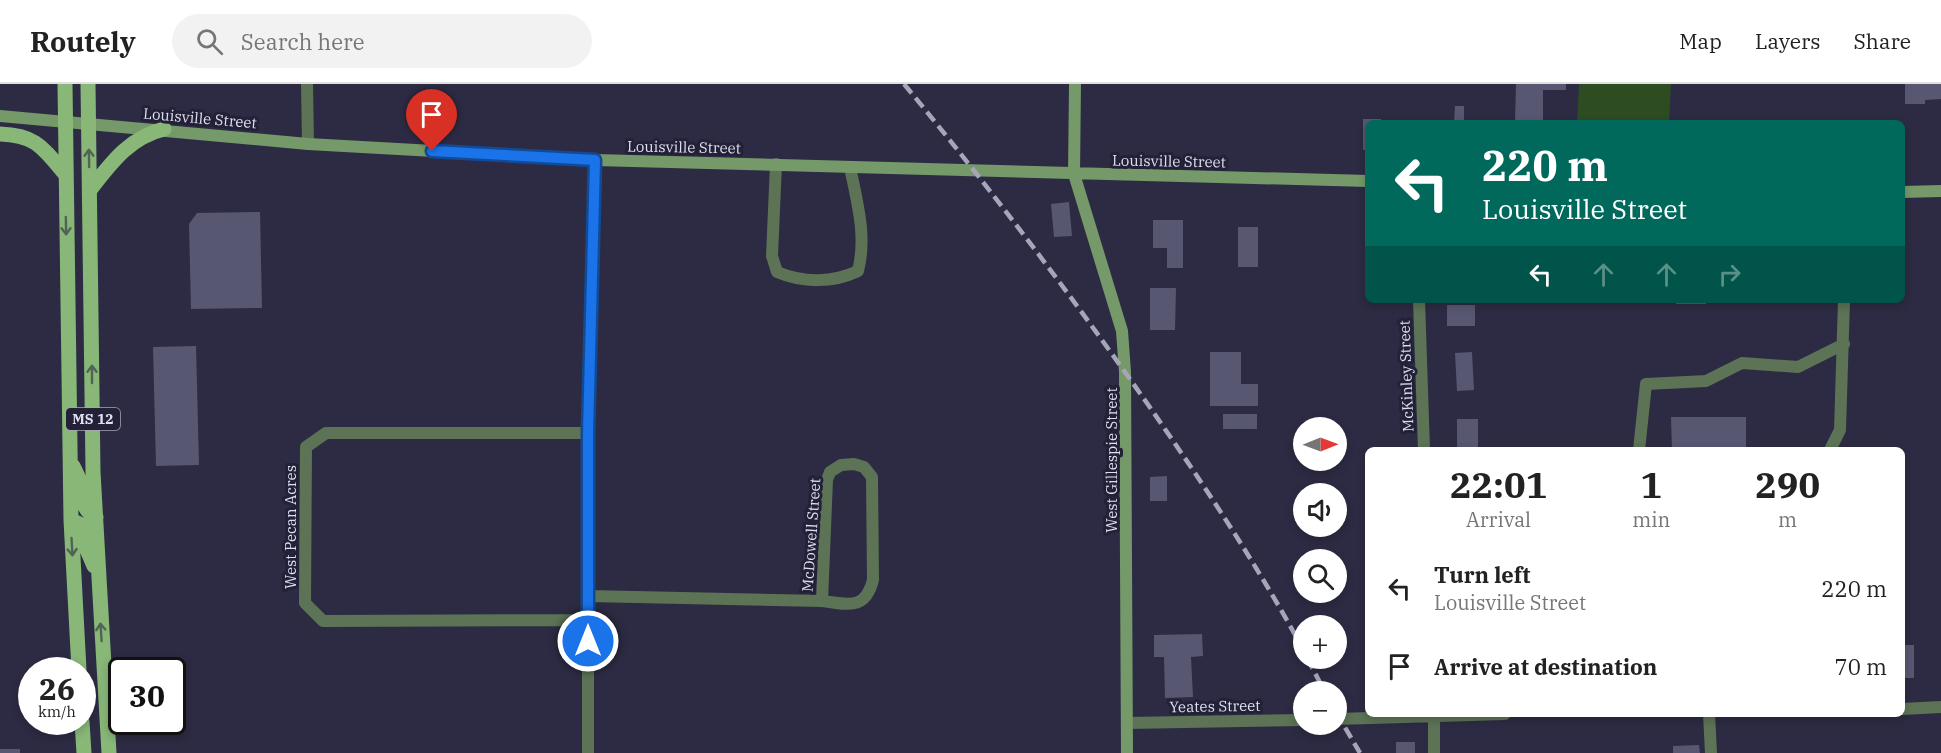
<!DOCTYPE html>
<meta charset="utf-8">
<style>
:root{--surface:#fff;--page:#f2f2f2;--text:#222;--muted:#767676;--line:#e0e0e0}
body{margin:0;font-family:"IBM Plex Serif",serif;background:var(--page);color:var(--text);height:100vh;display:flex;flex-direction:column;font-size:22px;white-space:nowrap}
*{box-sizing:border-box;margin:0}
p{font-size:20px;color:var(--muted)}
.icon{flex:none;width:33px;height:33px;fill:none;stroke:currentColor;stroke-width:2;stroke-linecap:round;stroke-linejoin:round}
.map{position:relative;flex:1;overflow:hidden}
.sheet{position:absolute;left:1365px;top:363px;width:540px;height:270px;display:flex;flex-direction:column;background:var(--surface);border-radius:9px;box-shadow:0 3px 9px #0003}
.sheet>*{flex:none}
.banner{position:absolute;left:1365px;top:36px;width:540px;height:183px;border-radius:9px;box-shadow:0 3px 9px #0003;background:#00695c;color:#fff;overflow:hidden}
.needle{width:39px;rotate:89deg}
.buttons{position:absolute;left:1293px;top:333px;display:grid;gap:12px}
.buttons a{display:grid;place-items:center;width:54px;height:54px;border-radius:50%;background:var(--surface);box-shadow:0 3px 9px #0003;font-size:30px}
.speed{position:absolute;left:18px;top:573px;display:flex;gap:12px;font-size:30px;font-weight:700;text-align:center}
.speed>*{display:grid;place-content:center;width:78px;height:78px;border-radius:50%;background:var(--surface);box-shadow:0 3px 9px #0003;line-height:1}
.speed small{font-size:15px;font-weight:400}
.speed .limit{border:3px solid #111;border-radius:9px;background:#fff;color:#111}
.pin{position:absolute;display:grid;place-items:center;width:51px;height:51px;color:#fff;margin:-62px -26px;border-radius:50% 50% 50% 0;rotate:-45deg;box-shadow:0 0 6px #0007}
.pin .icon{rotate:45deg}
.me{position:absolute;width:66px;margin:-33px;rotate:0deg;stroke-linejoin:round;filter:drop-shadow(0 0 4px #0008)}
.turn{display:flex;align-items:center;gap:21px;height:126px;padding:0 18px;font-size:27px}
.turn .icon{width:78px;height:78px;stroke-width:2.5}
.turn b{display:block;font-size:42px;line-height:51px}
.lanes{display:flex;align-items:center;height:57px;padding:0 18px;background:#0003;justify-content:center;gap:30px;direction:ltr}
.lanes .off{opacity:.35}
.eta{display:flex;justify-content:space-evenly;align-items:center;height:102px;text-align:center}
.eta b{font-size:36px;font-weight:700;line-height:42px}
ul{padding:0;list-style:none}
li{display:flex;align-items:center;gap:18px;height:78px;padding:0 18px}
li div{flex:1}
li b{display:block;font-size:22px}
li em{font-style:normal}
header{display:flex;align-items:center;gap:36px;box-sizing:border-box;height:84px;padding:0 30px;background:var(--surface);border-bottom:2px solid var(--line)}
header strong{font-size:28px}
nav{display:flex;gap:33px;margin-inline-start:auto;font-size:21px}
.search{width:420px;height:54px;background:var(--page);display:flex;align-items:center;gap:15px;box-sizing:border-box;padding:0 21px;border-radius:33px;color:var(--muted);font-size:22px}
.map>svg:first-child{display:block}
.green{fill:#2d4c22}
.building{fill:#585772}
.lines{fill:none;stroke-linecap:round;stroke-linejoin:round}
.street{stroke:#5c7355;stroke-width:12}
.secondary{stroke:#759969;stroke-width:12}
.primary{stroke:#88b778;stroke-width:15}
.rail{stroke:#a7a6b9;stroke-width:4.5;stroke-dasharray:12 6;stroke-linecap:butt}
.oneway{stroke:#506455}
.route-casing{stroke:#114b97;stroke-width:15}
.route{stroke:#1a73e8;stroke-width:10}
.labels{text-anchor:middle;dominant-baseline:central;stroke-width:6;stroke-linejoin:round;paint-order:stroke}
.shield{fill:#232138;stroke:#a7a6b8;stroke-width:1.5}
.shield-label{font-size:14px;font-weight:bold;fill:#dfdfef}
.street-label{font-size:15px;fill:#dfdfef;stroke:#232138}
</style>
<header>
<strong>Routely</strong>
<div class="search"><svg class="icon" aria-label="search" viewBox="0 0 24 24"><circle cx="10" cy="10" r="6"/><path d="M15 15l6 6"/></svg>Search here</div>
<nav><a>Map</a><a>Layers</a><a>Share</a></nav>
</header>
<div class="map">
<svg width="1941" height="669" viewBox="0 0 1941 669">
<rect width="100%" height="100%" fill="#2c2b43"/>
<path class="green" d="M1579,0H1671L1669,39H1577Z"/>
<path class="building" d="M1516,0H1566V6H1543V39H1515Z
M1905,0H1941V15L1925,16V20H1905Z
M1455,22H1464V39H1454Z
M1363,35H1381V39H1368V66H1363Z
M1069,118L1072,152L1054,153L1051,120Z
M260,128L262,224L191,225L189,140L197,129Z
M1153,136H1183V184H1167V164H1153Z
M1238,143H1258V183H1238Z
M1150,204H1176L1175,246H1150Z
M1676,216H1706V220H1676Z
M1447,221H1475V242H1447Z
M196,262L199,381L156,382L153,263Z
M1210,268H1241V300H1258V322H1210Z
M1472,268L1474,306L1457,307L1455,269Z
M1223,330H1257V345H1223Z
M1671,333H1746V366H1672Z
M1457,335H1478V364H1457Z
M1167,392V417H1150V393Z
M1202,550L1203,572L1191,573L1193,613L1165,614L1164,573H1154V551Z
M1902,561H1914V594H1902Z
M1396,658H1415V669H1396Z
M1699,661L1700,669H1673V662Z
M0,665H20V669H0Z"/>
<g class="lines">
<path class="street" d="M307,0L308,60
M776,80L772,172L777,188C803,199 833,199 858,187C867,152 857,118 850,83
M1419,216L1424,366
M588,349H326L306,363L305,519L323,537L588,536
M1639,366L1646,300L1706,297L1742,279L1798,283L1844,260
M1830,366L1840,346L1844,216
M854,380L864,383L872,393L873,496C865,527 848,520 822,517L827,396L830,388L841,381Z
M588,512L822,517
M1902,625L1941,623
M1434,630V669
M1709,630L1711,669
M1336,635L1505,630
M1127,639L1304,636
M588,669V349L595,76"/>
<path class="secondary" d="M1075,0L1074,90L1122,247L1125,288L1127,669
M0,32L308,60L595,76L1368,97
M1902,108L1941,107"/>
<path class="primary" d="M65,0L71,436L79,586
M88,0L93,388L109,669
M0,50C36,51 43,64 65,90
M90,106C111,79 130,53 164,45
M73,382C76,388 79,394 81,400C85,415 80,425 96,433
M71,436L82,441L85,461L94,482
M82,638L84,669"/>
<path class="rail" d="M904,0C990,104 1071,211 1149,322C1204,401 1258,482 1304,567
M1307,574L1325,608
M1336,628L1360,669"/>
</g>
<defs><path id="oneway-shaft" d="M-6 0H5M1.5-3L5.5 0L1.5 3" fill="none" stroke-width="1.6" stroke-linecap="round" stroke-linejoin="round" transform="scale(1.5)"/></defs>
<g class="oneway">
<use href="#oneway-shaft" transform="translate(89 74) rotate(-91)"/>
<use href="#oneway-shaft" transform="translate(66 142) rotate(89)"/>
<use href="#oneway-shaft" transform="translate(92 290) rotate(-90)"/>
<use href="#oneway-shaft" transform="translate(72 463) rotate(87)"/>
<use href="#oneway-shaft" transform="translate(101 548) rotate(-94)"/>
</g>
<g class="lines">
<defs>
<path id="route" d="M432,67L595,76L588,349V557"/>
</defs>
<use href="#route" class="route-casing"/>
<use href="#route" class="route"/>
</g>
<g class="labels">
<rect class="shield" x="66" y="324" width="54" height="22" rx="4.5"/>
<g class="shield-label">
<text x="93" y="335">MS 12</text>
</g>
<g class="street-label">
<text transform="translate(200 34) rotate(5)">Louisville Street</text>
<text transform="translate(684 63) rotate(1)">Louisville Street</text>
<text transform="translate(1169 77) rotate(1)">Louisville Street</text>
<text transform="translate(1406 292) rotate(-92)">McKinley Street</text>
<text transform="translate(1111 376) rotate(-90)">West Gillespie Street</text>
<text transform="translate(290 443) rotate(-90)">West Pecan Acres</text>
<text transform="translate(811 451) rotate(-86)">McDowell Street</text>
<text transform="translate(1215 622) rotate(-1)">Yeates Street</text>
</g>
</g>
</svg>
<div class="buttons">
<a><svg class="needle" viewBox="-14 -14 28 28"><path d="M0-13l5 13h-10z" fill="#e53935"/><path d="M0 13l5-13h-10z" fill="#767676"/></svg></a>
<a><svg class="icon" aria-label="sound" viewBox="0 0 24 24"><path d="M4 9h4l5-4v14l-5-4H4zM17 9q2 3 0 6"/></svg></a>
<a><svg class="icon" aria-label="search" viewBox="0 0 24 24"><circle cx="10" cy="10" r="6"/><path d="M15 15l6 6"/></svg></a>
<a>+</a>
<a>−</a>
</div>
<div class="speed"><div>26<small>km/h</small></div><div class="limit">30</div></div>
<div class="pin" style="left:432px;top:67px;background:#d93025"><svg class="icon" aria-label="arrive" viewBox="0 0 24 24"><path d="M6 21V4h12l-3 4 3 4H6"/></svg></div>
<svg class="me" style="left:588px;top:557px" viewBox="-20 -20 40 40"><circle r="17" fill="#1a73e8" stroke="#fff" stroke-width="3"/><path d="M0-11L8 9 0 5-8 9z" fill="#fff"/></svg>
<div class="banner">
<div class="turn"><svg class="icon" aria-label="left" viewBox="0 0 24 24"><path d="M17 20v-9H6M10 6l-5 5 5 5"/></svg><div><b>220 m</b>Louisville Street</div></div>
<div class="lanes"><svg class="icon" aria-label="left" viewBox="0 0 24 24"><path d="M17 20v-9H6M10 6l-5 5 5 5"/></svg><svg class="icon off" aria-label="ahead" viewBox="0 0 24 24"><path d="M12 20V5M6 11l6-6 6 6"/></svg><svg class="icon off" aria-label="ahead" viewBox="0 0 24 24"><path d="M12 20V5M6 11l6-6 6 6"/></svg><svg class="icon off" aria-label="right" viewBox="0 0 24 24"><path d="M7 20v-9h11M14 6l5 5-5 5"/></svg></div>
</div>
<section class="sheet">
<div class="eta">
<div><b>22:01</b><p>Arrival</p></div>
<div><b>1</b><p>min</p></div>
<div><b>290</b><p>m</p></div>
</div>
<ul>
<li><svg class="icon" aria-label="left" viewBox="0 0 24 24"><path d="M17 20v-9H6M10 6l-5 5 5 5"/></svg><div><b>Turn left</b><p>Louisville Street</p></div><em>220 m</em></li>
<li><svg class="icon" aria-label="arrive" viewBox="0 0 24 24"><path d="M6 21V4h12l-3 4 3 4H6"/></svg><div><b>Arrive at destination</b></div><em>70 m</em></li>
</ul>
</section>
</div>
